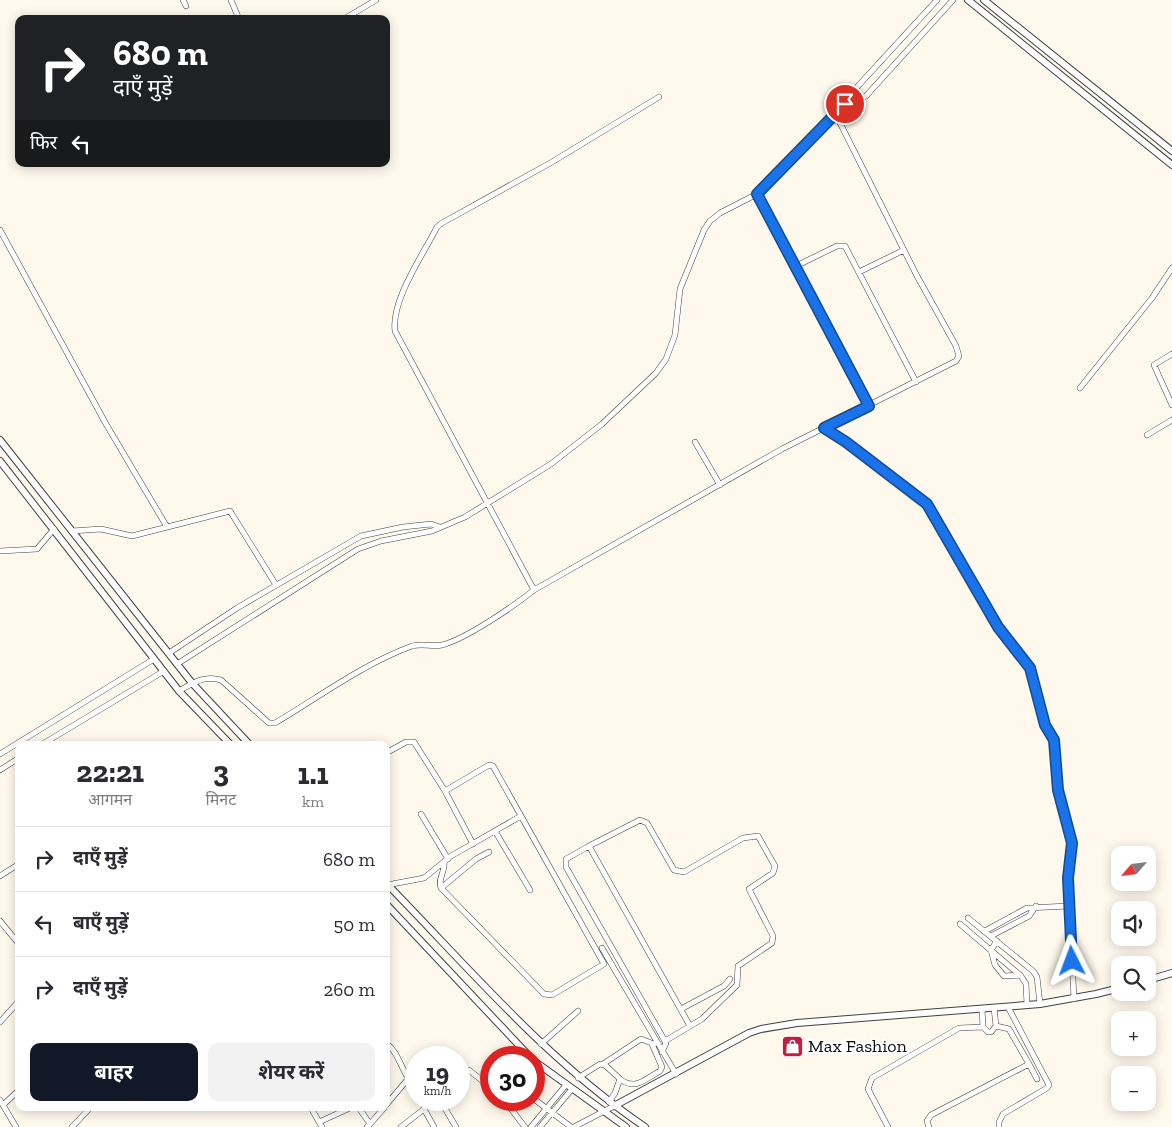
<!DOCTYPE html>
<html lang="hi">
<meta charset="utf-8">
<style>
:root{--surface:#fff;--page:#f2f2f3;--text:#2b2b33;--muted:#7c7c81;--line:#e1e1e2;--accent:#111827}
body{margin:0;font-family:"Zilla Slab","Noto Sans Devanagari",serif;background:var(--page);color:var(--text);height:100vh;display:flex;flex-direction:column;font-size:19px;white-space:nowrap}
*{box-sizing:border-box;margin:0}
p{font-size:16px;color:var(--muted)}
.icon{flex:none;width:28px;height:28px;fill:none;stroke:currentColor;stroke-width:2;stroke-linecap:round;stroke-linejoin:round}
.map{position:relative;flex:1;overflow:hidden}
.side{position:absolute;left:15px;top:741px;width:375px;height:370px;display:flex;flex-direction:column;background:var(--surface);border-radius:10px;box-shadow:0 2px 12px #0003}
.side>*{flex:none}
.hud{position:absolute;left:15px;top:15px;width:375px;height:152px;border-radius:10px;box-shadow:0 2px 12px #0003;background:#202124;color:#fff;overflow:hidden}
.needle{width:32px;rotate:242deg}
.buttons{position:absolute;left:1111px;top:846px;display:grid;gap:10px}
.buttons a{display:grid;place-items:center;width:45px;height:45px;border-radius:10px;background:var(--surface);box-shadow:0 2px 12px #0003;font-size:25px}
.speed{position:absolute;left:405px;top:1046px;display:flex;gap:10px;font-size:25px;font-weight:700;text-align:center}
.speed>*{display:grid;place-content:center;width:65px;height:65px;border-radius:50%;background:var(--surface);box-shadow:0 2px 12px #0003;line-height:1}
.speed small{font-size:12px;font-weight:400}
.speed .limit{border:8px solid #d22;background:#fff;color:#111}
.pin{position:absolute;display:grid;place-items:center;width:42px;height:42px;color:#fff;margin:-21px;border:2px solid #fff;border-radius:50%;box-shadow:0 1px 5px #0007}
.me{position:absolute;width:55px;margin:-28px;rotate:357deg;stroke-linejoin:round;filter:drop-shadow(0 0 4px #0008)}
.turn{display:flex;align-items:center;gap:18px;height:105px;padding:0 15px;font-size:22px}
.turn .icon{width:65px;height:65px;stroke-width:2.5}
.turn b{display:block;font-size:35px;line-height:42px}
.then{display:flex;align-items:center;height:48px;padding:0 15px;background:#0003;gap:10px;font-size:19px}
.eta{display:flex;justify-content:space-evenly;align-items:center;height:85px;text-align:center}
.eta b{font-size:30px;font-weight:700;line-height:35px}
.action{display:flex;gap:10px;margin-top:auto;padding:10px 15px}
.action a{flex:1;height:58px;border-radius:10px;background:var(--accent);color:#fff;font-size:20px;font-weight:700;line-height:58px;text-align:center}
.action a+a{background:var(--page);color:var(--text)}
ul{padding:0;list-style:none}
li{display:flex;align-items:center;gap:15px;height:65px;padding:0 15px;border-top:1px solid var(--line)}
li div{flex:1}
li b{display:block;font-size:19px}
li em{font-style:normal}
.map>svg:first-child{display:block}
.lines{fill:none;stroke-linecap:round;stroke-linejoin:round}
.minor-casing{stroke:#404040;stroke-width:6}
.tertiary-casing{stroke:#404040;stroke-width:8}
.minor{stroke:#fff;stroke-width:5}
.tertiary{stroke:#fff;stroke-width:6}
.route-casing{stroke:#114b97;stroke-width:12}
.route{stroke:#1a73e8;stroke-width:9}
.labels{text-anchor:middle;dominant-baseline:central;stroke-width:5;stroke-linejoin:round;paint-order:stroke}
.poi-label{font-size:18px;fill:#0d0d0d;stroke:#fff;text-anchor:start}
</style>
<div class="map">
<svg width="1172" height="1127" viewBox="0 0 1172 1127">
<rect width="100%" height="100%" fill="#fff8ec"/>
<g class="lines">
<defs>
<path id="minor" d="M183,0L186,6
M231,0L239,19
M344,19L376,0
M842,110L866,96L953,0
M757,194L869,406
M0,230L106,424L167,527
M796,266L837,246H845L916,382
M859,272L904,250
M1172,354L1154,365L1172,405
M1080,388L1152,298L1172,268
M824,428L846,442L927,504L998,627L1030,668L1045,725L1054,740L1058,790L1072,843L1068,878L1074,999
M1147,435L1172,420
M695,442L720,485
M72,531L101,529L132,536L230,511L276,585
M0,551L37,549L54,529
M534,590L395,331C391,300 423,255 437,227L442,223L552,162L659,97
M169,653L237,608L361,536L403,527L431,524L440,527
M177,664L358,549L381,541L432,531L465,517L551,464L602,424L656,373L666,359L675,335L680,289L704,230L710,221L720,213L757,194L839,112L858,86L937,0
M179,691C193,683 204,675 221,680L269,723H275C319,697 363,664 412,646C422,643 432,647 442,645C466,639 514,606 534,590L782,449L956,361L959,356L956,346L917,276L836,115
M41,745L164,671
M386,753L406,742H414L445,791L473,844
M0,754L154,659
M0,770L19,758
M421,814L448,859
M495,831L530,890
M589,846L566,859V867L666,1043L662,1052
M444,862C446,871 437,879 441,888L544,994L552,995L604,964L493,766L489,765L445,791
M0,876L19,864
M387,885L424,878L451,856L521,816
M441,888L476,859L489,852
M968,918L1033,971L1037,977L1040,1004
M0,921L19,944
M960,924L1021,976L1026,984L1027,1005
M985,931L1027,908L1069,906
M991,936L1029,916L1036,906
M997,941L991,950L995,965L1004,976L1020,975
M602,948L676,1074
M681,1009L724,986L730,979
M982,1009L983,1027
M0,1022L19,1001
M665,1041L702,1019L737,985L738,966L772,943L773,936L749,889L773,873L775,866L758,836L743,838L684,872L674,870L647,823L640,820L589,846L690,1026
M386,1043C401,1054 401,1075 416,1086
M541,1044L578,1011
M603,1064L641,1039L654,1044
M1029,1064L1037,1079
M459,1073L469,1070L491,1088
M578,1078L600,1064L605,1065L620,1079L615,1093L609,1102
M620,1079C635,1091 645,1079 660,1071L662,1067L652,1044
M534,1099L571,1127
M0,1100L16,1127
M425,1100L424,1109L434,1127
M440,1100L456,1127
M504,1100L525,1127
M3,1105L19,1090
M386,1105L408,1079
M311,1108L322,1127
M359,1108L370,1124L367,1127
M319,1122L350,1108
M370,1124L384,1108
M72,1127L90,1108
M401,1127L424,1109
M531,1127L566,1085
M540,1127L572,1089
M574,1127L614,1106
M888,1127L868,1089L872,1078L959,1028L983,1027L988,1032H991L996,1026L994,1008
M929,1127L927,1121L931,1115L1029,1064L1009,1029L996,1026
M999,1127V1122L1003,1114L1047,1088L1049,1085L1008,1007"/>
<path id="tertiary" d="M968,0L1172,165
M984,0L1172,151
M0,440L192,683L250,745
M0,461L179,691L231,745
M386,883C470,969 546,1060 645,1127
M386,904L531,1058
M1148,980L1172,973
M534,1061L626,1127
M614,1106L749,1033L761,1029L797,1023L1040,1004L1096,994L1120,988"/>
</defs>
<use href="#minor" class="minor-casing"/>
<use href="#tertiary" class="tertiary-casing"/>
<use href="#minor" class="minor"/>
<use href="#tertiary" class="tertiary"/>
</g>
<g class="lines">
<defs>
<path id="route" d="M845,104L757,194L869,406L824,428L846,442L927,504L998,627L1030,668L1045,725L1054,740L1058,790L1072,843L1068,878L1072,961"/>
</defs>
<use href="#route" class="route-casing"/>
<use href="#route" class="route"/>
</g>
<defs>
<symbol id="shop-square" viewBox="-11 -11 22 22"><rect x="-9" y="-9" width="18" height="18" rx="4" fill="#c41d44" stroke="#fff"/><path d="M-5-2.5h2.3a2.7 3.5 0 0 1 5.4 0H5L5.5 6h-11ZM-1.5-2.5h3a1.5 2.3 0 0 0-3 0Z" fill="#fff"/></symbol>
</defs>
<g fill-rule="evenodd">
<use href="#shop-square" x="780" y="1034" width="25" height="25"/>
</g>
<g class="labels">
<g class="poi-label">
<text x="808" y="1046">Max Fashion</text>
</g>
</g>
</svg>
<div class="buttons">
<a><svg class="needle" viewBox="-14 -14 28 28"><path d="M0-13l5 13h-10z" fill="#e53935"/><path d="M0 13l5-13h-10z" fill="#7c7c81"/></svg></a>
<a><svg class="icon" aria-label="sound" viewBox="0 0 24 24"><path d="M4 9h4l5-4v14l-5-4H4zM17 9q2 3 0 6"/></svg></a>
<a><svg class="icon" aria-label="search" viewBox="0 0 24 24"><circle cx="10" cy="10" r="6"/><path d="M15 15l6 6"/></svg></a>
<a>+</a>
<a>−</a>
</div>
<div class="speed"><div>19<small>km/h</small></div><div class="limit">30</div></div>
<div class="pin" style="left:845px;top:104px;background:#d93025"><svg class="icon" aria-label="arrive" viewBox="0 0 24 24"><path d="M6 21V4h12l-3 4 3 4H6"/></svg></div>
<svg class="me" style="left:1072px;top:961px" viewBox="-20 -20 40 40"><path d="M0-17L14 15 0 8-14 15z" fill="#1a73e8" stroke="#fff" stroke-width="4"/></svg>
<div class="hud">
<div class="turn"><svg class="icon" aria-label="right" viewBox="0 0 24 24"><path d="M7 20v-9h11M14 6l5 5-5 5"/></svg><div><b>680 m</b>दाएँ मुड़ें</div></div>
<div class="then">फिर<svg class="icon" aria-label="left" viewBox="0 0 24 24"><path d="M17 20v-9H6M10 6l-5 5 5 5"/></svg></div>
</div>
<section class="side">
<div class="eta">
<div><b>22:21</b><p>आगमन</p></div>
<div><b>3</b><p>मिनट</p></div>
<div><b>1.1</b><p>km</p></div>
</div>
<ul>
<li><svg class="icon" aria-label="right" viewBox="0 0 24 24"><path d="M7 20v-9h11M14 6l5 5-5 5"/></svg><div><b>दाएँ मुड़ें</b></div><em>680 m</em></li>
<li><svg class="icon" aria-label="left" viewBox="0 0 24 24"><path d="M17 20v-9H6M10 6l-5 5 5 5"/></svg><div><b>बाएँ मुड़ें</b></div><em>50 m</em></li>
<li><svg class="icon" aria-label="right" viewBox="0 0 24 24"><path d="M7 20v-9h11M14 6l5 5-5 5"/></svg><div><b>दाएँ मुड़ें</b></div><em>260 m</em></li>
</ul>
<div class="action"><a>बाहर</a><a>शेयर करें</a></div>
</section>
</div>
